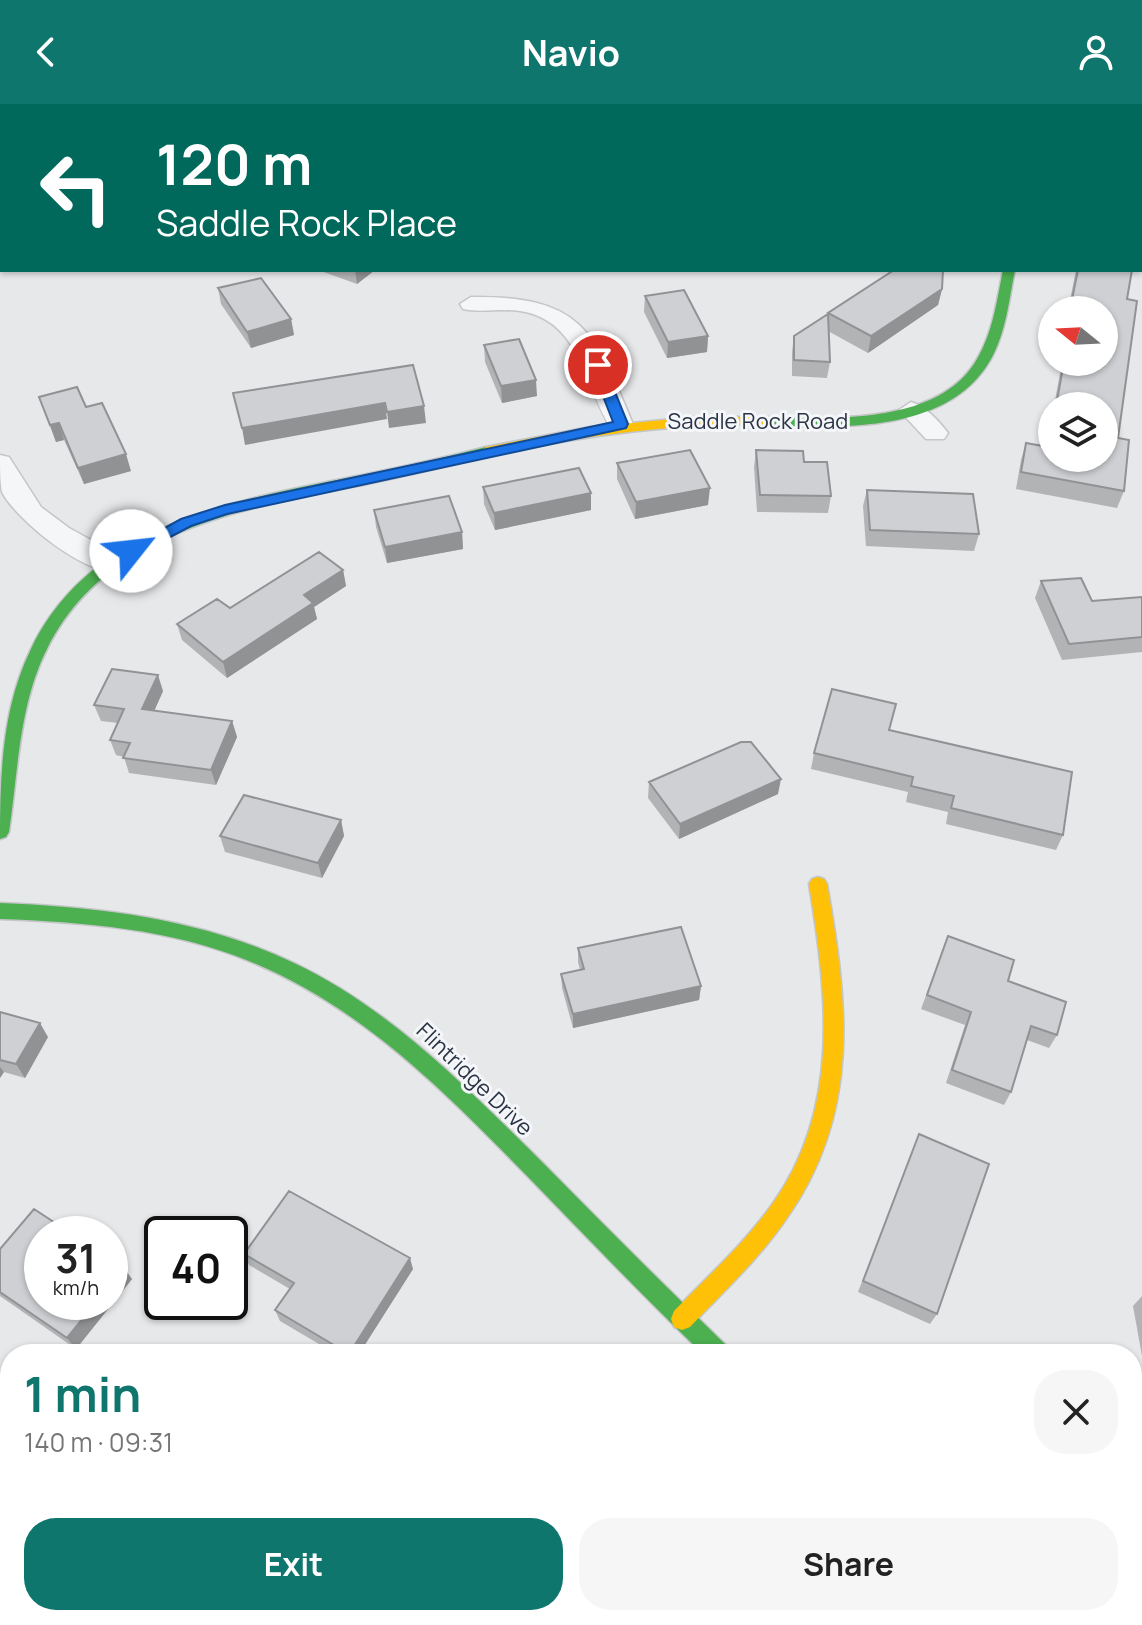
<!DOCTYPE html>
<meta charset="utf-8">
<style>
:root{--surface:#fff;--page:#f6f6f6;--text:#222;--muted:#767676;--accent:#0f766e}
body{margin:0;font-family:Manrope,sans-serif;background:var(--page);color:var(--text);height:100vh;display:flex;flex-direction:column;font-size:30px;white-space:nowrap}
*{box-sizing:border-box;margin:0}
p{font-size:26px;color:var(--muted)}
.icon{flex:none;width:44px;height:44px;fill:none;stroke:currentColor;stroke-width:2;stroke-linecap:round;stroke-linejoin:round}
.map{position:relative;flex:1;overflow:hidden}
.details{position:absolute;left:0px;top:1240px;width:1142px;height:282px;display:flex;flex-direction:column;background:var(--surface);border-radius:32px 32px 0 0;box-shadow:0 2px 6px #0004}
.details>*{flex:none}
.hud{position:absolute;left:0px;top:0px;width:1142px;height:168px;box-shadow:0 2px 6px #0004;background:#00695c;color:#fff;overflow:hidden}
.needle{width:52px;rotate:288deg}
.controls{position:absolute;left:1038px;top:192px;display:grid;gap:16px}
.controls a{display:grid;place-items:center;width:80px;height:80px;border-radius:50%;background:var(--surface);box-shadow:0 2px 6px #0004;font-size:40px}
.speed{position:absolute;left:24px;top:1112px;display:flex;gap:16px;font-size:40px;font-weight:700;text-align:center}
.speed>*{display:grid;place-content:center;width:104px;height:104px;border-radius:50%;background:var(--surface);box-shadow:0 2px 6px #0004;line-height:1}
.speed small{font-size:20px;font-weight:400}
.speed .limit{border:4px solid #111;border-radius:12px;background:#fff;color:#111}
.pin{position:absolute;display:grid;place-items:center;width:68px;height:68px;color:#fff;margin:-34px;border:4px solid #fff;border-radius:50%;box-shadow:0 2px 8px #0007}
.me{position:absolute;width:88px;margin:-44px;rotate:61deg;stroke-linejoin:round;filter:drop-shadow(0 0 6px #0008)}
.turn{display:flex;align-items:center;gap:28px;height:168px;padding:0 24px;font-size:36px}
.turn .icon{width:104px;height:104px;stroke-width:2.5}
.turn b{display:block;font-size:56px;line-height:68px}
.round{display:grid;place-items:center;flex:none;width:84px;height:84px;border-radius:32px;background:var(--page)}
.head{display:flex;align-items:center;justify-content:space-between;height:136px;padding:0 24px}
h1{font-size:48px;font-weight:700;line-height:60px;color:var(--accent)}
.action{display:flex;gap:16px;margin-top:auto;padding:16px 24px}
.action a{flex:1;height:92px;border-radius:32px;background:var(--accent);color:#fff;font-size:32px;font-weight:700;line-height:92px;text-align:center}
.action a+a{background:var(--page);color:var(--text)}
header{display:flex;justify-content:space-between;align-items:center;height:104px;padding:0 24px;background:var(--accent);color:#fff;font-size:36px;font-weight:700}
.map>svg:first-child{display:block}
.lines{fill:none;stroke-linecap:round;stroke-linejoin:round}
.street-casing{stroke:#c4c6c8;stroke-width:3}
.fast-casing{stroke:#c4c6c8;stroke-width:3}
.slow-casing{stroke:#c4c6c8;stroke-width:3}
.street{fill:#f5f6f7;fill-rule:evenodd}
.fast{fill:#4caf50;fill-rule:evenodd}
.slow{fill:#ffc107;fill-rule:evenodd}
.wall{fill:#b1b3b5}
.shaded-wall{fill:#909294}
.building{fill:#ced0d3;stroke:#909294;stroke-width:2}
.route{fill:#1a73e8;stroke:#114b97;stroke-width:2}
.labels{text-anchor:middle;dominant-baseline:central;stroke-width:6;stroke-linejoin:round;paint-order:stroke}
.street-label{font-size:22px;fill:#2b3445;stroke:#f4f6f9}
</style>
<header><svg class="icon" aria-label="back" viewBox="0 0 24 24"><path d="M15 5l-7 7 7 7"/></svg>Navio<svg class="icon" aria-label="person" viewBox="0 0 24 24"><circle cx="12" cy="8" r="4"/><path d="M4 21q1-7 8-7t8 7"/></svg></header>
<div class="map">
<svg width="1142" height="1521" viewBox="0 0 1142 1521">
<rect width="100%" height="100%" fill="#e6e8ea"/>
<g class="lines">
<defs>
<path id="street" d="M1001,0H1035L1037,2H1003Z
M1040,0H1060V2H1040Z
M471,193C581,192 594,225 633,320L630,326H612C584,283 581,216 520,207C501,204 481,209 463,205L460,200Z
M911,298C925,302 939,317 948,329L944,335H926L899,306Z
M0,351L9,353L41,403L69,424L122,453L126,460L122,467C90,476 16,416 2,388C0,378 0,362 0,351Z
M695,1512H741L737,1521H691Z"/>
<path id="fast" d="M1003,166H1015C1009,196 1006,228 991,255C949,330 840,324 766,321L759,317L766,313C831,315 940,321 977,255C993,228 997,196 1003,166Z
M486,343L493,348L491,351C450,362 409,371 367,380C249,403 106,425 47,545C19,600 18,668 9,728L6,733L0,735C0,671 2,604 31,545C92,417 243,395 367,370C407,362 447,353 486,343Z
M0,799C101,803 202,815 294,859C393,906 470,987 547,1063C606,1123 666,1183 727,1242L730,1250H703C645,1194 589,1136 533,1078C448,991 363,903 249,857C171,825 84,818 0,815Z
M1044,1512H1080L1084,1521H1048Z"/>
<path id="slow" d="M695,313H766L773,317L766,321C671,319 579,332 486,353L479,348L486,343L590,323Z
M818,773L824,775L827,780C848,899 861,1009 787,1114C760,1154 723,1188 690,1223L682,1226L674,1223L671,1215L674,1207C708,1172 745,1139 773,1099C841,1003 827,890 809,780L812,775Z"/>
</defs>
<use href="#street" class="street-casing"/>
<use href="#fast" class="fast-casing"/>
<use href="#slow" class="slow-casing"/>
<use href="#street" class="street"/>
<use href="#fast" class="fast"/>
<use href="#slow" class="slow"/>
</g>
<path class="wall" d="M1108,0H1142V132L1140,137V2H1108Z
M318,166H375L357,180Z
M893,166H943L942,185L938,201L868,249L828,227L830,258L827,274L792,272V248L794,232Z
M1076,166H1132L1127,195L1118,334L1124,387L1117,404L1016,385L1021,356L1026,339L1045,343L1052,310V354L1104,302H1054L1062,258H1104V206H1068Z
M218,184L291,215L294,231L251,244L221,200Z
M645,192L708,232L707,248L667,254L644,208Z
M484,241L537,292L502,299L485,258Z
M39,293L86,303L131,367L84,380L64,336L56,338Z
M756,346L804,358L831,392L828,409L757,408L754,363Z
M617,359L708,401L635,415L617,375Z
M483,383L591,406L495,426L484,400Z
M867,386L979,430L974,447L866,442L863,402Z
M374,406L462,428L463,445L387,459L376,423Z
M343,466L346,482L314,503L317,515L227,574L182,536L177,520L230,504Z
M1041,477L1092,497L1142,493V548L1062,556L1035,494Z
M163,587L154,607L232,617L237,633L216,681L129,669L124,653L116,651L110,636L118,619L101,617L94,601Z
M889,626L1063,731L1056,746L946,720L948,708L906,698L908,688L811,665L814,649Z
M649,678L778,690L679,735L648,694Z
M341,716L344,732L322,774L225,748L220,732Z
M948,832L1008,877L1057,931L1049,944L1027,936L1011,988L1004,1001L946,979L965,921L921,905Z
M578,844L701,882L699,896L573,924L562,884L561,870L580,866L578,858Z
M0,908L48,933L25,974L4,968L0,974Z
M919,1030L937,1210L930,1220L858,1188Z
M0,1145L132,1175L76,1245L0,1192Z
M244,1150L413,1165L359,1250H336L280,1217L275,1206L290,1185L249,1161Z
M1142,1192V1252L1133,1202Z"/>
<path class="shaded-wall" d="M355,166H375L357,180Z
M942,185L938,201L868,249L871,232Z
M291,215L294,231L251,244L247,228Z
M708,232L707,248L667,254L668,238Z
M536,276L537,292L502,299L501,282Z
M385,299L387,315L245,341L242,324Z
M424,302L426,319L389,324L387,308Z
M59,319L64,336L56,338L50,321Z
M126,350L131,367L84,380L78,364Z
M710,384L708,401L635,415L636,398Z
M591,389V406L495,426L494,409Z
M462,428L463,445L387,459L385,443Z
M343,466L346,482L314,503L317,515L227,574L223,558L304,491Z
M158,571L163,587L148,621L142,605Z
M232,617L237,633L216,681L211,666Z
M781,675L778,690L679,735L680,720Z
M341,716L344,732L322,774L318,759Z
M701,882L699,896L573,924V910Z
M40,919L48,933L25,974L16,960Z
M0,963L4,968L0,974Z
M410,1154L413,1165L359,1250H349Z
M124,1164L132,1175L76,1245L67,1234L96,1198H110V1181Z"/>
<path class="building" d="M581,0H615L619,2H578Z
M1110,0H1142V120H1140V2H1109Z
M894,166H943L942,185L871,232L828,209Z
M1078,166H1132L1127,195L1137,197L1118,334L1129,336L1124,387L1021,368L1026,339L1048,343L1052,321V354H1104V302H1056L1064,258H1104V206L1070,205Z
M261,174L291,215L247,228L218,184Z
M684,186L708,232L668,238L645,192Z
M828,210L830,258L794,256V232Z
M519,235L536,276L501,282L484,241Z
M413,261L424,302L387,308L385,299L242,324L233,289Z
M77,283L86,303L102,299L126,350L78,364L59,319L50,321L39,293Z
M690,346L710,384L636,398L617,359Z
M756,346L803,347L804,358H827L831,392L760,391Z
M579,364L591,389L494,409L483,383Z
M867,386L973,390L979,430L870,426Z
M449,392L462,428L385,443L374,406Z
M319,448L343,466L304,491L313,499L223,558L177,520L217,495L230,504Z
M1081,474L1092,497L1142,493V533L1069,540L1041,477Z
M112,565L158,571L142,605L232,617L211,666L123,654L130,639L110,636L124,605L94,601Z
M832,585L896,600L889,626L1072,668L1063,731L951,704L954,692L911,682L913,673L814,649Z
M741,638H751L781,675L680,720L649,678Z
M244,691L341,716L318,759L220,732Z
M681,823L701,882L573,910L561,870L584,865L578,844Z
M948,832L1014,856L1008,877L1066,898L1057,931L1031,922L1011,988L952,966L971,908L927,891Z
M0,908L40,919L16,960L0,956Z
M919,1030L989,1060L937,1210L863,1177Z
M289,1087L410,1154L349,1250L275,1206L294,1179L244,1150Z
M34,1105L72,1130H42V1198H96L67,1234L0,1188V1145Z
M110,1155L124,1164L110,1181Z
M482,1243L541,1247V1250H482Z
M17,1512H125L150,1521H12Z"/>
<path class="route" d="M598,257L604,261L628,320L626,324L227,410L191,422L136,451L131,452L123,447L181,415L225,401L613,318L591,261Z"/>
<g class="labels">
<g class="street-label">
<text x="758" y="317">Saddle Rock Road</text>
<text transform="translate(475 975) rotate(44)">Flintridge Drive</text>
</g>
</g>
</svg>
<div class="controls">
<a><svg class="needle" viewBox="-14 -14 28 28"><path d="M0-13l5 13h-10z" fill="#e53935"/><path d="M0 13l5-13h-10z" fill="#767676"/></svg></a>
<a><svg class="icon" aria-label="layers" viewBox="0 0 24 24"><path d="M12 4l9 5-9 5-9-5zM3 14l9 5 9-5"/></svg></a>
</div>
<div class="speed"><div>31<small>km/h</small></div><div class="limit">40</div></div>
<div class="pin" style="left:598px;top:261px;background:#d93025"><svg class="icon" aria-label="arrive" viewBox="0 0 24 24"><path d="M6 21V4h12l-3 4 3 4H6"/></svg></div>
<svg class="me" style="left:131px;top:447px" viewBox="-20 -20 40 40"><circle r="19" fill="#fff"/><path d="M0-13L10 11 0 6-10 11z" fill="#1a73e8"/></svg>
<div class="hud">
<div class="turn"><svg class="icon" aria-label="left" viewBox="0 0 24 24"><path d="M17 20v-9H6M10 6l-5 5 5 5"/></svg><div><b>120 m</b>Saddle Rock Place</div></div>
</div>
<section class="details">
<div class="head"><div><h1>1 min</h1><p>140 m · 09:31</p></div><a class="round"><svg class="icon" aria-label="close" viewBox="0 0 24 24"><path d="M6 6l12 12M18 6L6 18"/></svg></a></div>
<div class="action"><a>Exit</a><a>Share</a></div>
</section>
</div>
